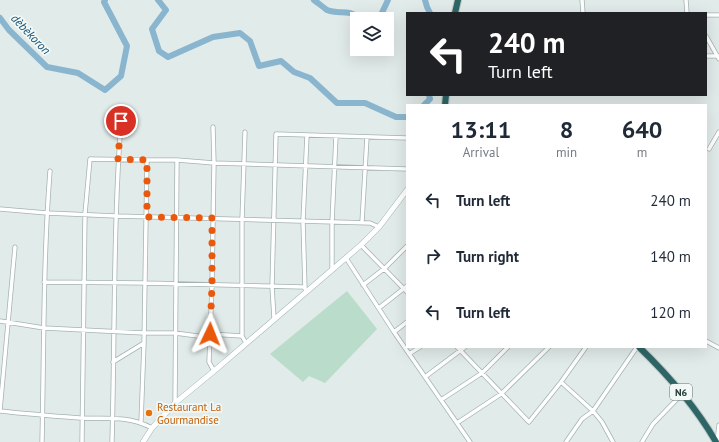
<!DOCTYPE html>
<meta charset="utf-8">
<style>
:root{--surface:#fff;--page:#f2f2f3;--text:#1f2937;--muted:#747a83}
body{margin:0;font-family:"PT Sans",sans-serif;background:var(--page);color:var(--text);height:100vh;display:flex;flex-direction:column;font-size:15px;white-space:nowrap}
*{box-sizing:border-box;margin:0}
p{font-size:13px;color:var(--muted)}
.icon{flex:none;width:22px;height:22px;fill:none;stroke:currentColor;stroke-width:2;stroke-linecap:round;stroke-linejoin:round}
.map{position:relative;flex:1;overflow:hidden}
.panel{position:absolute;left:406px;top:104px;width:301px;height:244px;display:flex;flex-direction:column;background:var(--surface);border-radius:0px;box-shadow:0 4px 16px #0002}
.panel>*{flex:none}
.hud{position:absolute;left:406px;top:12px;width:301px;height:84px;border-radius:0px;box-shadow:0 4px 16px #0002;background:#202124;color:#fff;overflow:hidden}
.controls{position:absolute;left:350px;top:12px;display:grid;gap:8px}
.controls a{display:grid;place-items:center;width:44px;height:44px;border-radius:0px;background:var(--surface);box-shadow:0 4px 16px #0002;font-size:20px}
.pin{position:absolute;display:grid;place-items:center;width:34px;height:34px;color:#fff;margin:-17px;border:2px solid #fff;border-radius:50%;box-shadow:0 1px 4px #0007}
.me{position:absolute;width:44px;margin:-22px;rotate:2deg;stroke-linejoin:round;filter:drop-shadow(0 0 3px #0008)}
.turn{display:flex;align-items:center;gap:14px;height:84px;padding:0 16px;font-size:18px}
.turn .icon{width:52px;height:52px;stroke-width:2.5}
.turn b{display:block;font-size:28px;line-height:34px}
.eta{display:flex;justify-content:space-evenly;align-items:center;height:68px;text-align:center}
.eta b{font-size:24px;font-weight:800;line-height:28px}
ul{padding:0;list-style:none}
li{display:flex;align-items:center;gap:12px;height:56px;padding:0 16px}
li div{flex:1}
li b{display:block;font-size:15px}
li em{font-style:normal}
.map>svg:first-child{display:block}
.green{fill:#badcca}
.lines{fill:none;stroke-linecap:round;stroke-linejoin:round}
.river{stroke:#8ab5cf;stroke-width:6}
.street-casing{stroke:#a4b3b1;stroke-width:5}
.secondary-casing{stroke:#a0b6b3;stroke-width:6}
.highway-casing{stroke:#c1c8c8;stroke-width:8}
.street{stroke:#fff;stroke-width:3.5}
.secondary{stroke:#fff;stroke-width:5}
.highway{stroke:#2e6666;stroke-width:6}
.route{stroke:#ea580c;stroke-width:7;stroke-dasharray:0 12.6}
.food-dot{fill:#e8710a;stroke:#f1f8f6;stroke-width:1.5}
.labels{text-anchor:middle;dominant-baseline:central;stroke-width:3.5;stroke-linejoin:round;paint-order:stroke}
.shield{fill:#f1f8f6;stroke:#607472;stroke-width:1}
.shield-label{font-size:10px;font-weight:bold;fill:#223b3a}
.food-label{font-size:11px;fill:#c56008;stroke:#f1f8f6;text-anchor:start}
.water-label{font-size:12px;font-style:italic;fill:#1d5475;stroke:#f1f8f6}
</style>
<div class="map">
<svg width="719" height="442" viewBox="0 0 719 442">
<rect width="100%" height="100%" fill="#e1ebe9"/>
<path class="green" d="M347,291L377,329L325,383L309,376L303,382L270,354Z"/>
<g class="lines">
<path class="river" d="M158,0L166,10L152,29L159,51L168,57L213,37L240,33L250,41L259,66L281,61L294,72L310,78L337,103H365L396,117H407
M314,0C318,3 323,7 327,10C339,15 349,8 361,19
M425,0L427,7L430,13
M0,18L9,30L47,67L78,73L105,90L121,76L127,46L104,2L105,0
M379,19L388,0
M424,105L430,99L429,95"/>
<defs>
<path id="street" d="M582,0L583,13
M686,0L687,13
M706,15H719
M706,36L719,59
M706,56H719
M213,127L214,163L212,285L209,362L214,371
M245,132L242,220V336L246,343
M709,149L719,132
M0,209L47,213L116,216L370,223L379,227
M362,222L367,137
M361,245L407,292
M346,258L394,332L470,442
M332,269V222L336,136
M44,282L145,283L304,287
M363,285L385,268L407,246
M305,289L303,221L307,135
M379,308L407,286
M274,318L272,287L276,134L407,138
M0,321L44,328L144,333H175L205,337L210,334L242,336
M394,332L407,322
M706,341L719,348
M457,347L529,422L561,382L586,347
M409,354L420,347
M113,362L144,343
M425,377L465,347
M561,382L593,411L602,422L613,442
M441,400L482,373L508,347
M175,403L177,160
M0,410L15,247
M0,411C27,414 53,416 80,418C106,419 127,415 152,428
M141,422L144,343L147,160
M457,423L501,394L549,347
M42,442C44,352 43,261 50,171
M82,442L85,214L90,159L147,160H177L214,163L407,169
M112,442C115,331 113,219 122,108
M566,442L582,419L593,411L637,347
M642,442L653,424L682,394
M717,442L719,425"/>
<path id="secondary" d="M143,442L152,428L175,403L214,371L361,245L379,227L407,190"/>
<path id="highway" d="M455,13L458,0
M445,105L446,95
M639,347C668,375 696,407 716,442"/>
</defs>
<use href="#street" class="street-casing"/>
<use href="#secondary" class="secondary-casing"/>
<use href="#highway" class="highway-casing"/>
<use href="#street" class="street"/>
<use href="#secondary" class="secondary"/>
<use href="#highway" class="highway"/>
</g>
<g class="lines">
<path class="route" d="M121,121L118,159L147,160V217L212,218V285L210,334"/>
</g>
<circle class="food-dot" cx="149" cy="413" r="4"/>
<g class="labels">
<rect class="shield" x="670" y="384" width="22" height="16" rx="3"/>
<g class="shield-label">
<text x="681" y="392">N6</text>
</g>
<g class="food-label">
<text x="157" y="407">Restaurant La<tspan x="157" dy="13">Gourmandise</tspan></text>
</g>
<g class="water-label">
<text transform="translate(31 34) rotate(46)">dèbèkoron</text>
</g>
</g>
</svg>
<div class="controls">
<a><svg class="icon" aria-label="layers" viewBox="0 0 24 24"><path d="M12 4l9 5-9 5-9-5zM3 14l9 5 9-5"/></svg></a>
</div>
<div class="pin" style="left:121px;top:121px;background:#d93025"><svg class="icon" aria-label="arrive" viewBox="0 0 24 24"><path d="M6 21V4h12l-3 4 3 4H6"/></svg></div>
<svg class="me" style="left:210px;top:334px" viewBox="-20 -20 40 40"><path d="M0-17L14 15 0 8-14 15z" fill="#ea580c" stroke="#fff" stroke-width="4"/></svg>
<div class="hud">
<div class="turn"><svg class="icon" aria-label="left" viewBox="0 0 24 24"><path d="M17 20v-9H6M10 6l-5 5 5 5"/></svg><div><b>240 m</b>Turn left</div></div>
</div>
<section class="panel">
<div class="eta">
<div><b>13:11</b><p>Arrival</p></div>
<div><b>8</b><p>min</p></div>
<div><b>640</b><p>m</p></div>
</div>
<ul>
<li><svg class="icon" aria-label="left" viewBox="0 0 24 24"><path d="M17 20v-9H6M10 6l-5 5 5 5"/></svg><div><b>Turn left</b></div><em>240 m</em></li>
<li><svg class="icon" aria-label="right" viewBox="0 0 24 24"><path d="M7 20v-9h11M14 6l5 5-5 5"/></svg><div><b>Turn right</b></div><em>140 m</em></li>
<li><svg class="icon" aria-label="left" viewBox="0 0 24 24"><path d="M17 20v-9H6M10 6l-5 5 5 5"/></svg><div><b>Turn left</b></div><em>120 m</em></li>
</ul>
</section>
</div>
